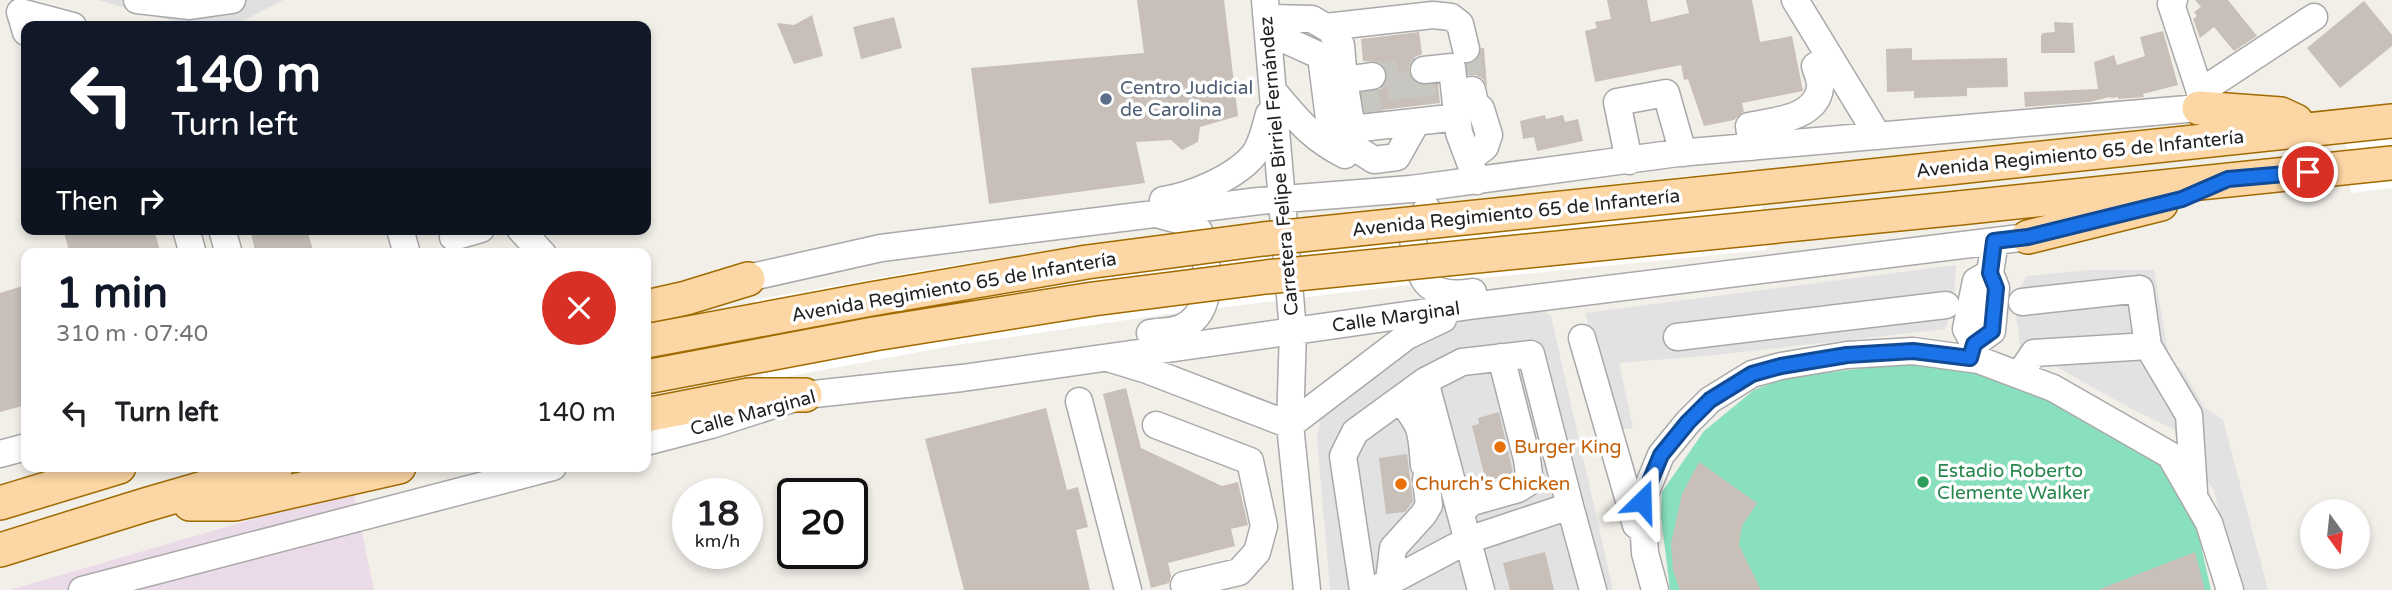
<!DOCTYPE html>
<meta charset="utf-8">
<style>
:root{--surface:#fff;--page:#f6f6f6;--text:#202124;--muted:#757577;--accent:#111827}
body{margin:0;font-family:"Varela Round",sans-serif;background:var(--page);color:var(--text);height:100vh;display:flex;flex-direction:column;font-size:26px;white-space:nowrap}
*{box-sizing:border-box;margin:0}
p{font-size:23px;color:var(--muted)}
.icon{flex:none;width:38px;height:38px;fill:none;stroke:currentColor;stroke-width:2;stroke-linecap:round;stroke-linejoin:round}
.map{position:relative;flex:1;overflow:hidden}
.panel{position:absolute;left:21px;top:248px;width:630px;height:224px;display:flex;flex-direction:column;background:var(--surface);border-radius:14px;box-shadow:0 4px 10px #0003}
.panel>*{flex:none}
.top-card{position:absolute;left:21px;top:21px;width:630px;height:214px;border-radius:14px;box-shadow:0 4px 10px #0003;background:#111827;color:#fff;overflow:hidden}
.needle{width:46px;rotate:165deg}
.tools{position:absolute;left:2300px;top:499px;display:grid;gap:14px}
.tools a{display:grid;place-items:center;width:70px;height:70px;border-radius:50%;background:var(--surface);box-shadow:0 4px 10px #0003;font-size:35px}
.speed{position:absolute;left:672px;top:478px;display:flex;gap:14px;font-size:35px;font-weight:700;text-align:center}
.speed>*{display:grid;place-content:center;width:91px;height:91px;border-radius:50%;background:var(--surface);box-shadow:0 4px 10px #0003;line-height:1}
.speed small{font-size:18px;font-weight:400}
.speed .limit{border:4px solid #111;border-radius:10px;background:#fff;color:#111}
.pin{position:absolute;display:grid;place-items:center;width:60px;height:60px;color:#fff;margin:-30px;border:4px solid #fff;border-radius:50%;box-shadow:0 2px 7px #0007}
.me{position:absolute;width:77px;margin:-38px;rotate:22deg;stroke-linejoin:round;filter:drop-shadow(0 0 5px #0008)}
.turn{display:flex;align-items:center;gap:24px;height:147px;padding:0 35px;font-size:32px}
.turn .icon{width:91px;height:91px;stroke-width:2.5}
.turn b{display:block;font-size:49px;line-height:60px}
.then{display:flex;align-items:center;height:66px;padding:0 35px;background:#0003;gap:14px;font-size:26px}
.round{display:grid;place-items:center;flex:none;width:74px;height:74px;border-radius:37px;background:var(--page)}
.headline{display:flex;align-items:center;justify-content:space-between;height:119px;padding:0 35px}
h1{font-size:42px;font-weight:800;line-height:52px;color:var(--accent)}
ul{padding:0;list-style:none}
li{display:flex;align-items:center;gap:21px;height:91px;padding:0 35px}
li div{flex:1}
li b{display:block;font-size:26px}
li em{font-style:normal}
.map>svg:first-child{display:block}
.residential{fill:#e0dfdf}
.industrial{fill:#ebdbe8}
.pitch{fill:#88e0be}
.parking{fill:#e2e2e2}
.pier{fill:#fff}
.building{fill:#c7bfb8}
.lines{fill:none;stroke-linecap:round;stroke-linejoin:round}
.minor-tunnel{stroke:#c8c6c1;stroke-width:26;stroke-dasharray:26 13;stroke-linecap:butt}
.minor-casing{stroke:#a9a9a9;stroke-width:29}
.major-casing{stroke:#a06b00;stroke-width:36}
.minor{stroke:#fff;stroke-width:26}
.major{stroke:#fcd6a4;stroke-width:33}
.major-bridge-casing{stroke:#a06b00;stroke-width:36;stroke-linecap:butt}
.major-bridge{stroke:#fcd6a4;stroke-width:33}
.route-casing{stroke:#114b97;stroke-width:18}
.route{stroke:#1a73e8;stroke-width:12}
.service-dot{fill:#5c6f8a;stroke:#fff;stroke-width:2.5}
.food-dot{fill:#e8710a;stroke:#fff;stroke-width:2.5}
.leisure-dot{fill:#2e9e5b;stroke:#fff;stroke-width:2.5}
.labels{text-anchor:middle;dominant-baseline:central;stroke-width:7;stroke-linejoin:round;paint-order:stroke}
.service-label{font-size:19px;fill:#4e5e75;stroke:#fff;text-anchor:start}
.street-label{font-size:19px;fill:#222;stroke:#fff}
.food-label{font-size:19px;fill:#c56008;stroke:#fff;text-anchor:start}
.leisure-label{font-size:19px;fill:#27864d;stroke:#fff;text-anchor:start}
</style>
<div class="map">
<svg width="2392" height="590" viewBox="0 0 2392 590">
<rect width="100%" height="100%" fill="#f2efe9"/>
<path class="residential" d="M98,0H283L233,26H190Z"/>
<path class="industrial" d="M353,490L374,590H9Z"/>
<path class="pitch" d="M1929,360L2005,374L2089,419L2174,473L2196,524L2211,590H1670L1661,516L1662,492L1704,431L1754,390L1785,378Z"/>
<path class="parking" d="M1956,265L1954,303L1945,329L1716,355L1619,363L1633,428L1618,430L1585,313Z
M2091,270H2154L2169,358L2185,374L2204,407L2223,420L2268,590H2239L2214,491L2173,429L2130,408L2048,362L2020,350L2018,326L2013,304L2026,276Z
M1542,311L1551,316L1613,590H1330L1317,438L1322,411L1409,345L1467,318Z"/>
<path class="pier" d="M2392,105V188L2351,193L2343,111Z
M1757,169L1767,250L1382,288L1167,314L957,345L763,381L754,300L942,267L1222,226Z"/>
<path class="building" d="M1137,0H1224L1238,116L1200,127L1198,142L1182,150L1171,140L1136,142L1145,183L989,204L971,68L1144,53Z
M1607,0H1647L1651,22L1689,13L1686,0H1752L1760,42L1792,36L1803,91L1742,103L1744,111L1734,120L1704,126L1688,79L1684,80L1681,65L1595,82L1585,31L1597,28L1595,22L1611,19Z
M2195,0H2228L2257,36L2234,51L2214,27L2200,38L2193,19L2197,16L2194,12L2201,7Z
M2364,1L2392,35V46L2340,88L2307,48Z
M812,15L823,56L794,64L777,23L794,25Z
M894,17L902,48L861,59L853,27Z
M2054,22L2073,23L2075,53H2041V35L2043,33L2055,32Z
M2163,31L2178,85L2143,94L2144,97L2118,99V97L2111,98L2110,97L2089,102L2025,107L2024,92L2098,89L2094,62L2114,55L2117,65L2145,56L2140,37Z
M1419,32L1422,54L1415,57L1410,63L1409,72L1412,80L1418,85L1438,84L1440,103L1365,112L1362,93L1381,89L1386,82L1388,74L1385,67L1378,62L1363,61L1361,39Z
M1481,48H1484L1487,87L1483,79L1476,75H1469L1467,64L1477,60Z
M1912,48V60L2007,58L2008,87L1967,88V96L1914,98V91L1887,92L1886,49Z
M1545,115L1546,119L1563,115L1565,122L1578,119L1583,141L1537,151L1534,137L1523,139L1520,121Z
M63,229H154L161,254H70Z
M269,229H307L314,254H256L251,234Z
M26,285V405L0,412V293Z
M1126,388L1141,448L1222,486L1238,482L1248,525L1231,529L1235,546L1168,563L1171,576L1169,583L1151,588L1103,394Z
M1046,408L1067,490L1078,487L1088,527L1076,530L1090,590H964L925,439Z
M1499,412L1513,473L1486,482L1472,426L1479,424L1478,418Z
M1407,454L1413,501L1405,512L1386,514L1379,458Z
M1699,462L1757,503L1742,526L1739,545L1761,590H1680L1673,570L1671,543L1682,494Z
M1545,552L1554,590H1510L1503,563Z
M2195,552L2205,590H2100V589Z"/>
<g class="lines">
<path class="minor-tunnel" d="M1466,49L1472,90
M1420,71L1425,107
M1399,73L1404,110
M1372,76L1424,70
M1366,91L1370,114"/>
<defs>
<path id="minor" d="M137,0L190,6L232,0
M1265,0L1293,331L1290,425L1307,590
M1795,0L1878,136
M2174,0L2171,4L2200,92
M1267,18L1312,19L1329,29L1341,45L1344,80L1352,129L1458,117
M1326,27L1433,15L1451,17L1460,24L1466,49
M26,32L20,12L73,26
M1268,32L1321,56L1330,127L1341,139L1374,160L1397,157L1416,123
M1424,70L1452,67L1459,133L1477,181
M1344,80L1372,76
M1274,92C1298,120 1311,138 1345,155
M1752,147L1749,126C1772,121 1816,119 1820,88C1821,81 1817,73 1815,66L1830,58
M1469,159L1485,147L1489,135L1481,109L1475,103L1472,90
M1629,161L1617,102L1666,93L1683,153
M1163,200C1191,196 1234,178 1253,156C1262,145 1265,128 1269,114
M1427,209L1412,233C1418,276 1422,300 1473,292
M186,229L193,254
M222,229L229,254
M400,229L407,254
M520,229L543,254
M453,237L481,229
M730,282L881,248L1259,201L1411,189L1678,153L2199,108L2200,92L2314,17
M2022,302L2140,289L2148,346L2189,415L2194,492
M1150,333C1160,331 1174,332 1183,327C1217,310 1208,261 1199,231L1182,221L1160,215
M1677,337L1946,305
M1582,338L1636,525
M1974,344L1966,329L1976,281L1990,273
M1970,358L1974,344L1992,331L1996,288L1990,273L1995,241
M1111,359L1147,370L1290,425L1407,336L1443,319
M2019,375L2034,353L2148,346
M1400,400C1423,427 1421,431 1424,465
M1079,401L1128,590
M1156,425L1250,461L1264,526L1257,552L1239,572L1184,585L1186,590
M646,442L711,425L805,395L962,378L1470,306L2028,237
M0,454L26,447
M1570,506L1593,590
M1461,512L1472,502L1518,489L1526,484L1529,475L1527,459L1501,357
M1389,581L1393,548L1423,515L1429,505L1426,479
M82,590L553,467
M1363,590L1343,456L1355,432L1425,381
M1374,590L1468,540L1570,506L1531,354L1462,362L1425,381L1481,590
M1655,590L1645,553L1642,501L1661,455L1688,422L1710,400L1752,374L1781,366L1847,355L1913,351L1979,360L2053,388L2170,455L2209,523L2230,590"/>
<path id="major" d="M2199,108L2281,114L2296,121
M1948,168L2392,121
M1959,208L2392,163
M2028,237L2161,204
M646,307L686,298L748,279
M646,415L749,395H805
M0,503L119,467
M190,504H235L399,467
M0,550L145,505L276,467"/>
</defs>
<use href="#minor" class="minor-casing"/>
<use href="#major" class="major-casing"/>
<use href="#minor" class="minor"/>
<use href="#major" class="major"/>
<defs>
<path id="major-bridge" d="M646,341L871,299L1087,262L1263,239L1948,168
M646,377L874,334L1093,299L1266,277L1959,208"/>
</defs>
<use href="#major-bridge" class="major-bridge-casing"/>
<use href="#major-bridge" class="major-bridge"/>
</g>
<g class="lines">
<defs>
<path id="route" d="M1642,501L1661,455L1688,422L1710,400L1752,374L1781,366L1847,355L1913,351L1970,358L1974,344L1992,331L1996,288L1990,273L1994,241L2028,237L2182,199L2228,179L2308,172"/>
</defs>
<use href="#route" class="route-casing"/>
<use href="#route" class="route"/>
</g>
<circle class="service-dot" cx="1106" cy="99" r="7"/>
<g class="food-dot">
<circle cx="1500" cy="447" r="7"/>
<circle cx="1401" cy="484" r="7"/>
</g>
<circle class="leisure-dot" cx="1923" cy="482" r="7"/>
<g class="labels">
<g class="service-label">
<text x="1120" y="88">Centro Judicial<tspan x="1120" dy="22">de Carolina</tspan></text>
</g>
<g class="street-label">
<text transform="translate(2080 154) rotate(-6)">Avenida Regimiento 65 de Infantería</text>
<text transform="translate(1279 166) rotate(-95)">Carretera Felipe Birriel Fernández</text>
<text transform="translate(1516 213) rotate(-6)">Avenida Regimiento 65 de Infantería</text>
<text transform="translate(954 287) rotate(-10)">Avenida Regimiento 65 de Infantería</text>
<text transform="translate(1396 317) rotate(-8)">Calle Marginal</text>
<text transform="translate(753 413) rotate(-15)">Calle Marginal</text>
</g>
<g class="food-label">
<text x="1514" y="447">Burger King</text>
<text x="1415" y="484">Church's Chicken</text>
</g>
<g class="leisure-label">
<text x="1937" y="471">Estadio Roberto<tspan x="1937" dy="22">Clemente Walker</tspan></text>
</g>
</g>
</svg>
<div class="tools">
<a><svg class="needle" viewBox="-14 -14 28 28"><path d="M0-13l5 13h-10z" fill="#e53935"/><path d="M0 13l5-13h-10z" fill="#757577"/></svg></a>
</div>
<div class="speed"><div>18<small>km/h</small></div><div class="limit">20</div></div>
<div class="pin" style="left:2308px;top:172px;background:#d93025"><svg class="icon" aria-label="arrive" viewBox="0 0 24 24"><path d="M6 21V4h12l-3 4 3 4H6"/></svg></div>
<svg class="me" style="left:1642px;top:501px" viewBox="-20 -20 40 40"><path d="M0-17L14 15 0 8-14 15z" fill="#1a73e8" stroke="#fff" stroke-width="4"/></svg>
<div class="top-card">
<div class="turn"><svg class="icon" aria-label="left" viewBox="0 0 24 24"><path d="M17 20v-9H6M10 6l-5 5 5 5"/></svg><div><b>140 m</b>Turn left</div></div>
<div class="then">Then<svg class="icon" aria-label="right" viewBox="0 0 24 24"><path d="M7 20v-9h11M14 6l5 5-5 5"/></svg></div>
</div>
<section class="panel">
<div class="headline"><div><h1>1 min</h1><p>310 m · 07:40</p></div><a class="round" style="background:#d93025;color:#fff"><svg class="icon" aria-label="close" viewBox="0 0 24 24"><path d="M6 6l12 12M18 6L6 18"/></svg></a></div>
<ul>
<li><svg class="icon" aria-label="left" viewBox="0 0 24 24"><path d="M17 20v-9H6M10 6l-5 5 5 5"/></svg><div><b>Turn left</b></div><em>140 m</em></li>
</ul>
</section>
</div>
